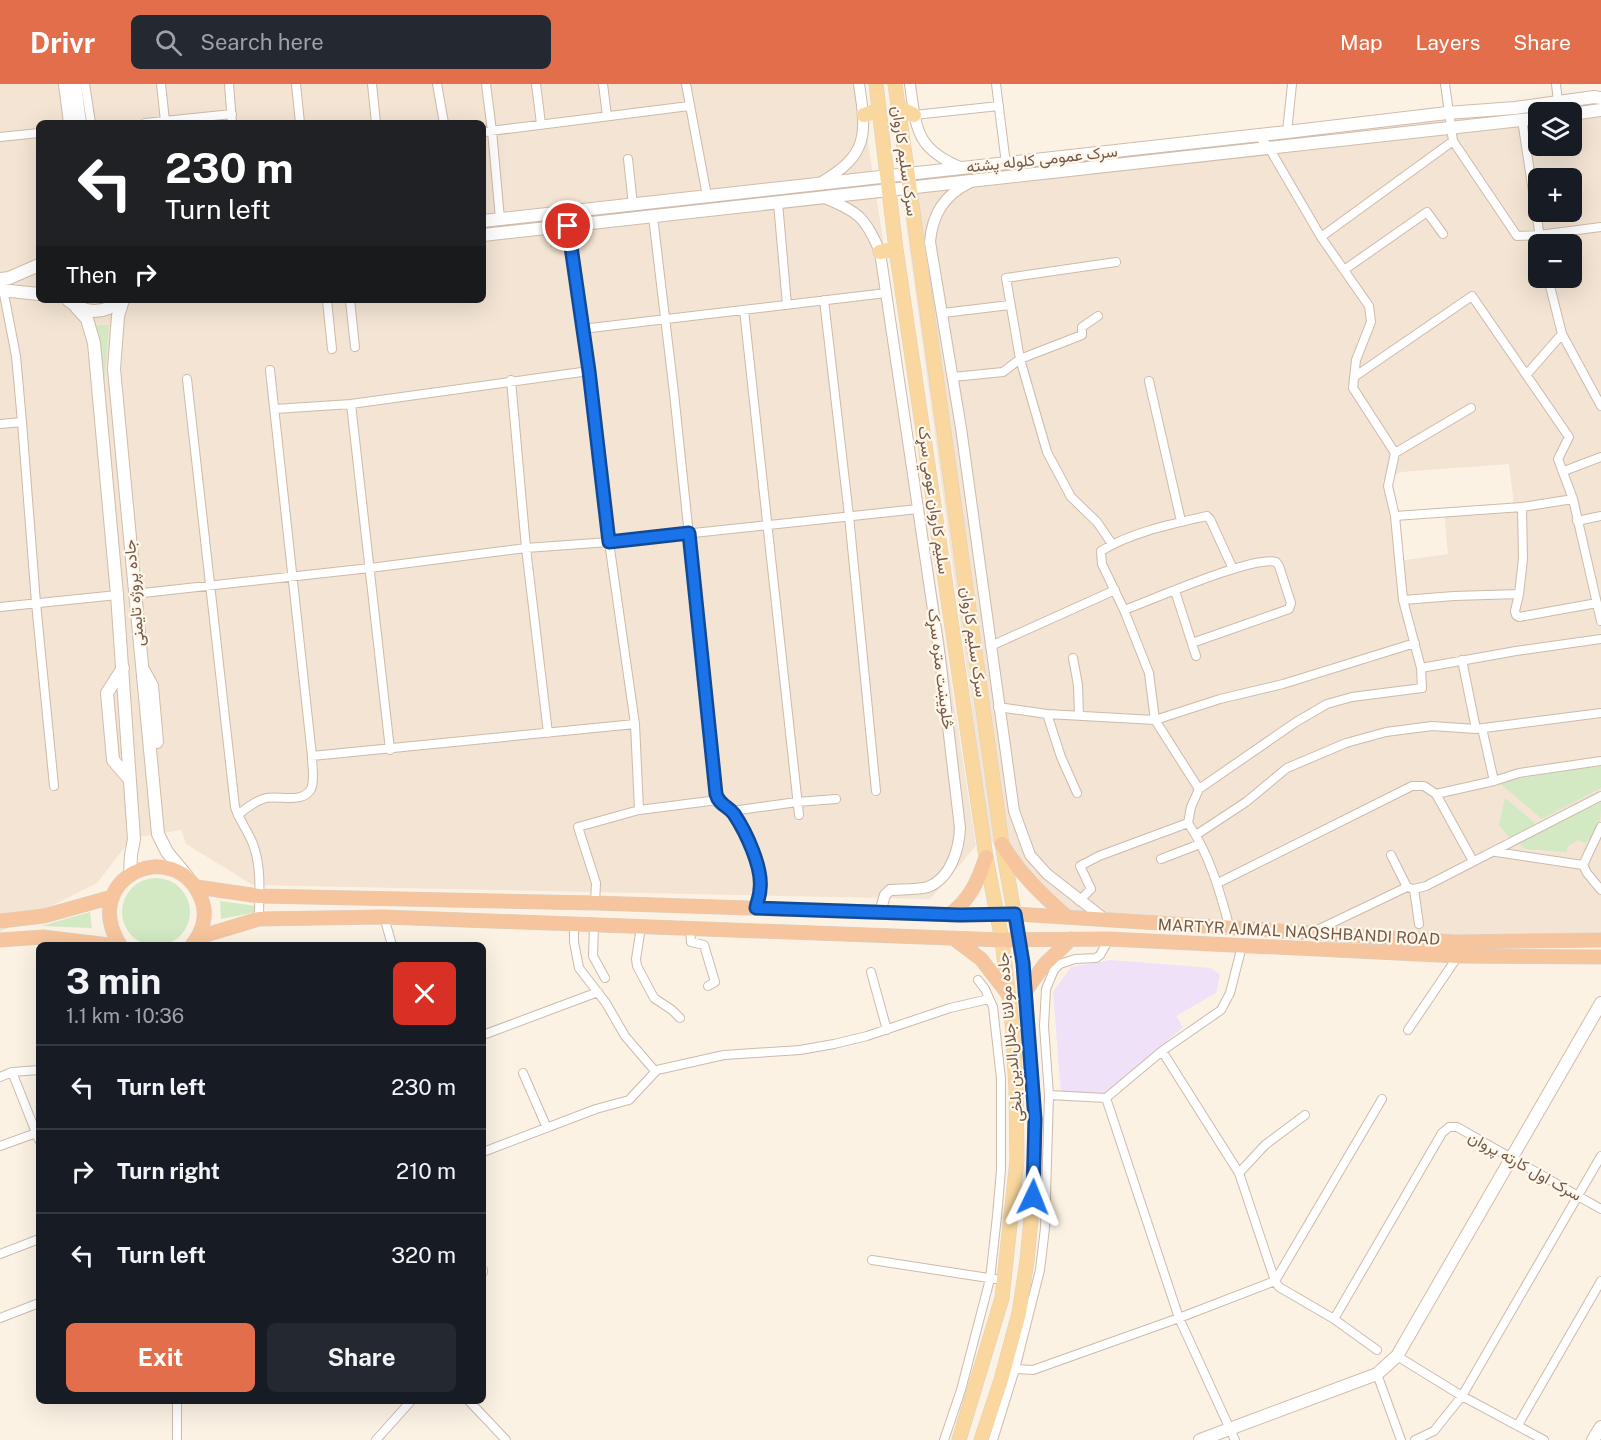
<!DOCTYPE html>
<meta charset="utf-8">
<style>
:root{--surface:#171b24;--page:#242831;--text:#f1f3f6;--muted:#9ea1a6;--line:#363941;--accent:#e36e4c}
body{margin:0;font-family:"Public Sans",Vazirmatn,sans-serif;background:var(--page);color:var(--text);height:100vh;display:flex;flex-direction:column;font-size:22px;white-space:nowrap}
*{box-sizing:border-box;margin:0}
p{font-size:20px;color:var(--muted)}
.icon{flex:none;width:33px;height:33px;fill:none;stroke:currentColor;stroke-width:2;stroke-linecap:round;stroke-linejoin:round}
.map{position:relative;flex:1;overflow:hidden}
.panel{position:absolute;left:36px;top:858px;width:450px;height:462px;display:flex;flex-direction:column;background:var(--surface);border-radius:9px;box-shadow:0 6px 24px #0002}
.panel>*{flex:none}
.banner{position:absolute;left:36px;top:36px;width:450px;height:183px;border-radius:9px;box-shadow:0 6px 24px #0002;background:#202124;color:#fff;overflow:hidden}
.fabs{position:absolute;left:1528px;top:18px;display:grid;gap:12px}
.fabs a{display:grid;place-items:center;width:54px;height:54px;border-radius:9px;background:var(--surface);box-shadow:0 6px 24px #0002;font-size:30px}
.pin{position:absolute;display:grid;place-items:center;width:51px;height:51px;color:#fff;margin:-26px;border:3px solid #fff;border-radius:50%;box-shadow:0 2px 6px #0007}
.me{position:absolute;width:66px;margin:-33px;rotate:2deg;stroke-linejoin:round;filter:drop-shadow(0 0 4px #0008)}
.turn{display:flex;align-items:center;gap:21px;height:126px;padding:0 30px;font-size:27px}
.turn .icon{width:78px;height:78px;stroke-width:2.5}
.turn b{display:block;font-size:42px;line-height:51px}
.then{display:flex;align-items:center;height:57px;padding:0 30px;background:#0003;gap:12px;font-size:22px}
.round{display:grid;place-items:center;flex:none;width:63px;height:63px;border-radius:9px;background:var(--page)}
.overview{display:flex;align-items:center;justify-content:space-between;height:102px;padding:0 30px}
h1{font-size:36px;font-weight:700;line-height:45px}
.cta{display:flex;gap:12px;margin-top:auto;padding:12px 30px}
.cta a{flex:1;height:69px;border-radius:9px;background:var(--accent);color:#fff;font-size:24px;font-weight:700;line-height:69px;text-align:center}
.cta a+a{background:var(--page);color:var(--text)}
ul{padding:0;list-style:none}
li{display:flex;align-items:center;gap:18px;height:84px;padding:0 30px;border-top:2px solid var(--line)}
li div{flex:1}
li b{display:block;font-size:22px}
li em{font-style:normal}
header{display:flex;align-items:center;gap:36px;box-sizing:border-box;height:84px;padding:0 30px;background:var(--accent);color:#fff}
header strong{font-size:28px}
nav{display:flex;gap:33px;margin-inline-start:auto;font-size:21px}
.search{width:420px;height:54px;background:var(--page);display:flex;align-items:center;gap:15px;box-sizing:border-box;padding:0 21px;border-radius:9px;color:var(--muted);font-size:22px}
.map>svg:first-child{display:block}
.residential{fill:#f3e4d3;fill-rule:evenodd}
.education{fill:#efe1f8}
.green{fill:#d2e9c3}
.lines{fill:none;stroke-linecap:round;stroke-linejoin:round}
.minor-casing{stroke:#cdbaab;stroke-width:10}
.tertiary-casing{stroke:#cdbaab;stroke-width:12}
.secondary-casing{stroke:#d2bcab;stroke-width:14}
.primary-casing{stroke:#d8d1cc;stroke-width:15}
.trunk-casing{stroke:#d8d1cc;stroke-width:15}
.minor{stroke:#fff;stroke-width:8}
.tertiary{stroke:#fff;stroke-width:10}
.secondary{stroke:#fff;stroke-width:12}
.primary{stroke:#f9d79e;stroke-width:14}
.trunk{stroke:#f6c59d;stroke-width:14}
.route-casing{stroke:#114b97;stroke-width:15}
.route{stroke:#1a73e8;stroke-width:10}
.labels{text-anchor:middle;dominant-baseline:central;stroke-width:4.5;stroke-linejoin:round;paint-order:stroke}
.street-label{font-size:16px;fill:#73594a;stroke:#fff7ea}
</style>
<header>
<strong>Drivr</strong>
<div class="search"><svg class="icon" aria-label="search" viewBox="0 0 24 24"><circle cx="10" cy="10" r="6"/><path d="M15 15l6 6"/></svg>Search here</div>
<nav><a>Map</a><a>Layers</a><a>Share</a></nav>
</header>
<div class="map">
<svg width="1601" height="1356" viewBox="0 0 1601 1356">
<rect width="100%" height="100%" fill="#fcf2e4"/>
<path class="residential" d="M0,0H859L976,762L930,815L253,801L186,760L181,746L132,754L97,799L0,848ZM39,39H483V216H39Z
M1601,18V856L1455,858L1067,833L990,756L899,87ZM1539,28H1572V62H1539ZM1539,94H1572V128H1539ZM1539,160H1572V194H1539ZM1509,380L1514,420L1444,428L1448,470L1398,477L1383,396L1401,388Z"/>
<path class="education" d="M1111,876L1211,884L1220,891L1216,909L1176,932L1183,943L1108,1010L1061,1009L1053,908L1071,883Z"/>
<path class="green" d="M109,241L104,302L94,242Z
M1601,681V704L1542,735L1498,698Z
M1505,714L1536,740L1510,754L1499,741Z
M1601,716C1601,736 1601,748 1585,759L1578,756L1567,763V768L1525,765L1519,759Z
M122 828a34 34 0 1 1 68 0a34 34 0 1 1-68 0Z
M220,817L256,822L257,828L221,835Z
M90,828L92,844L41,842Z"/>
<g class="lines">
<defs>
<path id="minor" d="M85,0L91,39
M161,0L165,37
M229,0L232,39
M296,0L300,39
M372,0L376,39
M437,0L444,39
M486,0L492,47L500,135
M536,0L541,40
M603,0L607,32
M686,0L707,112
M996,0L1006,80
M1445,0L1453,57L1517,152L1539,151L1601,143
M1556,0L1558,18
M914,31L999,22
M1522,36L1541,160
M145,39L232,30
M483,48L689,22
M1287,48L1292,0
M0,53L39,49
M628,75L633,121
M778,119L787,221
M653,133L674,309L716,709C719,721 728,722 734,730C746,748 763,784 760,805C760,812 757,818 756,824
M569,142L609,458L635,640L639,726
M1321,153L1453,57
M1344,186L1427,128L1443,150
M3,205L16,272L22,338L36,519L54,702
M327,216L332,265
M350,216L355,263
M824,216L849,432L876,707
M744,226L799,731
M943,229L1010,221
M582,245L886,209
M1562,250L1601,322
M1527,290L1562,250L1548,194
M953,293L1003,288L1020,275L1082,251V243L1098,232
M1354,293L1472,212L1569,353L1558,375L1573,415L1601,537
M187,295L235,723C239,736 248,747 253,760C262,784 259,810 259,835
M511,296L526,464L548,649
M1149,297L1181,437
M351,320L390,666
M275,325L351,320L589,287
M0,340L22,338
M1395,369L1471,324
M1564,387L1601,373
M1522,423L1523,475L1519,510L1515,527L1516,531L1519,533L1597,519
M1395,432L1522,423L1573,415
M1577,437L1601,432
M1112,460L1097,438L1071,413L1047,368L1020,275L1006,194L1116,178
M1175,507L1196,572
M134,510L370,484L526,464L609,458L918,425
M1403,516L1454,512L1519,510
M0,523L117,511
M1124,526C1152,516 1254,471 1276,478L1279,482L1291,519L1289,525L1192,559
M993,561L1115,506
M1073,574L1078,601L1079,631
M1462,576L1476,645
M1421,584L1516,567L1601,555
M998,623L1047,630L1155,636L1220,615L1283,600L1415,559
M1047,630L1061,673L1077,709
M1482,644L1494,697
M312,672L635,640
M1199,705L1296,638L1327,620L1352,613L1422,604L1421,584L1403,516L1395,432L1388,402L1395,369L1353,304L1356,276L1371,238L1369,222L1321,153L1268,62L1257,51
M1436,710L1473,777
M732,727L797,718L836,715
M238,731C246,724 255,717 266,714C278,711 303,720 311,705C315,697 312,682 312,672L270,286
M1196,751L1246,718L1287,684L1346,659L1386,648L1432,642L1476,645L1601,629
M1496,768L1583,781
M1391,771L1407,803
M1161,775L1200,760
M1583,781L1601,743
M1583,781L1587,789L1601,806
M1218,799L1412,702H1424L1436,710L1494,697L1519,689L1601,677
M1414,805L1419,840
M1079,817L1091,805L1080,782L1099,772L1188,739
M595,819L596,799L578,743L639,726L718,716
M384,833L392,861
M574,840V858L579,884L606,919L625,952L655,987
M594,841L593,872L605,894
M641,843L636,875L637,882L654,914L672,926L680,934
M690,844L691,858L704,861L715,898L708,902
M1230,845C1220,808 1210,771 1188,739L1191,723L1199,705L1155,636L1149,589L1124,526L1102,480L1101,467C1132,448 1172,440 1207,432L1210,435L1233,485
M1313,848L1407,803L1414,805L1426,802L1601,712
M871,888L887,946
M1408,946L1458,872
M483,951L598,908
M1162,967L1239,1089L1275,1197L1279,1203L1334,1235L1377,1266
M12,988L39,1056
M523,989L547,1044
M0,993L12,988L39,986
M1049,1011L1106,1014L1162,967L1221,926L1230,909L1242,862
M1106,1014L1179,1234L1235,1356
M0,1062L39,1048
M483,1068L596,1025L629,1016L657,986L724,971L800,966L834,960L867,952L950,924L989,915
M1239,1089L1265,1061L1305,1031
M0,1170L39,1155
M872,1176L995,1195
M483,1186V1188
M0,1234L39,1219
M1334,1235L1442,1049L1449,1043H1457L1601,1125
M1397,1272L1462,1312L1544,1356
M1015,1285L1033,1286L1179,1234L1275,1197L1382,1015
M1377,1290L1401,1356
M469,1317L506,1356
M1518,1341L1601,1197
M177,1356V1317
M376,1356L411,1317
M944,1356L961,1306L990,1195L997,1132L1001,1086V995L993,923L985,905L978,896
M993,1356L1015,1285L1040,1186L1045,1144L1049,1011L1044,942L1046,905L1054,886L1060,880L1075,875L1096,874L1100,871L1109,855
M1415,1356L1434,1347L1462,1312L1601,1072"/>
<path id="tertiary" d="M910,0C916,45 916,66 963,84
M820,99C868,71 867,52 859,0
M969,99C944,111 932,131 930,158L961,344L1014,727L1030,771L1047,790L1106,836
M822,113C858,128 865,132 880,168L939,566L960,744C959,765 951,794 928,803C917,806 902,805 890,806L885,811L880,828"/>
<path id="secondary" d="M65,0L70,39
M75,0L80,39
M1572,30L1601,26
M483,137L1287,48L1447,29L1515,24L1594,13L1601,14
M483,151L1539,34
M0,195L9,194L39,181
M0,206L39,210
M68,216C84,230 104,231 121,216
M123,216L118,232L114,285L158,750L167,768L187,792
M76,223L87,235L94,259L117,511L134,755L131,771L130,790
M123,584L107,609L113,676L130,696
M144,587L152,602L157,658
M1200,1356L1377,1290L1397,1272L1601,919
M1593,1356L1601,1343"/>
<path id="primary" d="M876,0L896,165L986,773L1002,856L1013,948L1016,1006L1017,1076L1002,1214L959,1356
M895,0L1002,760L1023,879L1035,1035L1033,1113L1027,1177L1019,1229L1001,1296L981,1356
M898,23L914,31
M864,31L879,26
M880,168L896,165"/>
<path id="trunk" d="M1002,760C1019,789 1042,811 1067,833
M197,803L259,812L595,819L960,831L1015,830L1455,858L1601,856
M949,831C970,816 978,797 986,773
M0,837L44,832L112,813
M199,853L259,835L384,833L1002,856L1109,855L1458,872L1601,873
M953,854L981,875L1008,910
M0,856L43,853L109,861
M120,861C78,794 174,750 201,814C208,830 203,848 192,861
M1025,908L1044,881L1071,855"/>
</defs>
<use href="#minor" class="minor-casing"/>
<use href="#tertiary" class="tertiary-casing"/>
<use href="#secondary" class="secondary-casing"/>
<use href="#primary" class="primary-casing"/>
<use href="#trunk" class="trunk-casing"/>
<use href="#minor" class="minor"/>
<use href="#tertiary" class="tertiary"/>
<use href="#secondary" class="secondary"/>
<use href="#primary" class="primary"/>
<use href="#trunk" class="trunk"/>
</g>
<g class="lines">
<defs>
<path id="route" d="M568,142L589,287L609,458L689,449L716,710C719,721 728,722 734,730C746,748 763,784 760,805C760,812 757,818 756,824L960,831L1015,830L1023,879L1035,1035L1033,1113"/>
</defs>
<use href="#route" class="route-casing"/>
<use href="#route" class="route"/>
</g>
<g class="labels">
<g class="street-label">
<text transform="translate(1042 75) rotate(-6)">سرک عمومی کلوله پشته</text>
<text transform="translate(905 77) rotate(82)">سرک سلیم کاروان</text>
<text transform="translate(934 416) rotate(82)">سلیم کاروان عومي سړک</text>
<text transform="translate(134 509) rotate(-95)">جاده پروژه تایمنی</text>
<text transform="translate(974 558) rotate(82)">سرک سلیم کاروان</text>
<text transform="translate(941 585) rotate(83)">څلویښت متره سړک</text>
<text transform="translate(1299 848) rotate(3)">MARTYR AJMAL NAQSHBANDI ROAD</text>
<text transform="translate(1010 953) rotate(-95)">جاده مولانا جلال‌الدین بلخی</text>
<text transform="translate(1525 1082) rotate(29)">سرک اول کارته پروان</text>
</g>
</g>
</svg>
<div class="fabs">
<a><svg class="icon" aria-label="layers" viewBox="0 0 24 24"><path d="M12 4l9 5-9 5-9-5zM3 14l9 5 9-5"/></svg></a>
<a>+</a>
<a>−</a>
</div>
<div class="pin" style="left:568px;top:142px;background:#d93025"><svg class="icon" aria-label="arrive" viewBox="0 0 24 24"><path d="M6 21V4h12l-3 4 3 4H6"/></svg></div>
<svg class="me" style="left:1033px;top:1113px" viewBox="-20 -20 40 40"><path d="M0-17L14 15 0 8-14 15z" fill="#1a73e8" stroke="#fff" stroke-width="4"/></svg>
<div class="banner">
<div class="turn"><svg class="icon" aria-label="left" viewBox="0 0 24 24"><path d="M17 20v-9H6M10 6l-5 5 5 5"/></svg><div><b>230 m</b>Turn left</div></div>
<div class="then">Then<svg class="icon" aria-label="right" viewBox="0 0 24 24"><path d="M7 20v-9h11M14 6l5 5-5 5"/></svg></div>
</div>
<section class="panel">
<div class="overview"><div><h1>3 min</h1><p>1.1 km · 10:36</p></div><a class="round" style="background:#d93025;color:#fff"><svg class="icon" aria-label="close" viewBox="0 0 24 24"><path d="M6 6l12 12M18 6L6 18"/></svg></a></div>
<ul>
<li><svg class="icon" aria-label="left" viewBox="0 0 24 24"><path d="M17 20v-9H6M10 6l-5 5 5 5"/></svg><div><b>Turn left</b></div><em>230 m</em></li>
<li><svg class="icon" aria-label="right" viewBox="0 0 24 24"><path d="M7 20v-9h11M14 6l5 5-5 5"/></svg><div><b>Turn right</b></div><em>210 m</em></li>
<li><svg class="icon" aria-label="left" viewBox="0 0 24 24"><path d="M17 20v-9H6M10 6l-5 5 5 5"/></svg><div><b>Turn left</b></div><em>320 m</em></li>
</ul>
<div class="cta"><a>Exit</a><a>Share</a></div>
</section>
</div>
